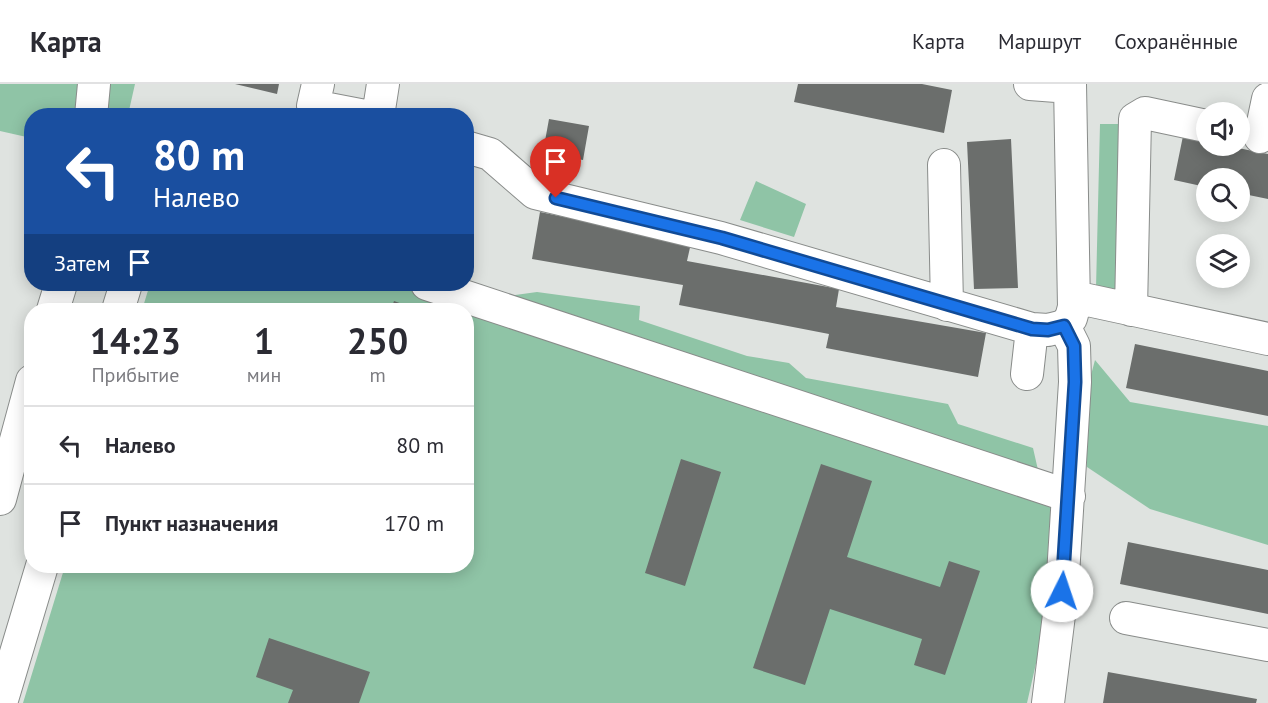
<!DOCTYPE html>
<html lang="ru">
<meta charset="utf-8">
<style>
:root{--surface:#fff;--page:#f7f7f7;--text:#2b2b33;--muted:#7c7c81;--line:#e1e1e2}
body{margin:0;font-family:"PT Sans",sans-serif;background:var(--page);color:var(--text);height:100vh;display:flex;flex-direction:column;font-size:22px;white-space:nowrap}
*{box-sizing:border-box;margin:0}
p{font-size:20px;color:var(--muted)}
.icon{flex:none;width:33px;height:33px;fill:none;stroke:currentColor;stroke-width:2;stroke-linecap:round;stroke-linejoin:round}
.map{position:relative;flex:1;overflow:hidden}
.side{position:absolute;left:24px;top:219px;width:450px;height:270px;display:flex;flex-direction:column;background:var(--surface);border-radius:24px;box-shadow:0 3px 15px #0003}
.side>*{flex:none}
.top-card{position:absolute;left:24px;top:24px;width:450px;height:183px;border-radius:24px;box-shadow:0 3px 15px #0003;background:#1a4fa0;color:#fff;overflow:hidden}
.fabs{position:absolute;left:1196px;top:18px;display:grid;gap:12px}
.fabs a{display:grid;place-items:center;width:54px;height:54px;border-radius:50%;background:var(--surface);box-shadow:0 3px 15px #0003;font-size:30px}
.pin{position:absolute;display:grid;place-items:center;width:51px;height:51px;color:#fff;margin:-62px -26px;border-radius:50% 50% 50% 0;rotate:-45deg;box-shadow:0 0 6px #0007}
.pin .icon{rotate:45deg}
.me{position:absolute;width:66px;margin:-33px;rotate:4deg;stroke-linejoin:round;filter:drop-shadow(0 0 4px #0008)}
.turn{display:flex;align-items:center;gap:21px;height:126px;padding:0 30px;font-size:27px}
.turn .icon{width:78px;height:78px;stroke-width:2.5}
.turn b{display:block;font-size:42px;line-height:51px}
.then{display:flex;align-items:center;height:57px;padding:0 30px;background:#0003;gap:12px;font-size:22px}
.eta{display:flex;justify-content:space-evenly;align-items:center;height:102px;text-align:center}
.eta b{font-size:36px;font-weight:700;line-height:42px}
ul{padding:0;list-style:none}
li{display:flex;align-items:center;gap:18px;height:78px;padding:0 30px;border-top:2px solid var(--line)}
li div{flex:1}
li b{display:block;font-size:22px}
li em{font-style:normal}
header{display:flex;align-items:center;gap:36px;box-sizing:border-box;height:84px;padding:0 30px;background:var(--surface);border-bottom:2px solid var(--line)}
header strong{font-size:28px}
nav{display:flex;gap:33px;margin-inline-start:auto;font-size:21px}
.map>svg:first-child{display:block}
.green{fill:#8fc4a6}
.building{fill:#6b6e6c}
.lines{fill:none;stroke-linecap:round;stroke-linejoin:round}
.minor-casing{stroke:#898c8a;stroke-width:34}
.minor{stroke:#fff;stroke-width:32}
.route-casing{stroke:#114b97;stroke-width:15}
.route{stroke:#1a73e8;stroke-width:10}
</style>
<header>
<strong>Карта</strong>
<nav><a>Карта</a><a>Маршрут</a><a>Сохранённые</a></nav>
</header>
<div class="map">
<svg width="1268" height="619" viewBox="0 0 1268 619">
<rect width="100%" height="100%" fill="#dfe3e0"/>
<path class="green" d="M0,0H135L128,31L32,32L31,54L0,47Z
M1100,40H1121L1119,205L1096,204Z
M756,97L806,120L794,153L740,136Z
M150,200H392L1064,416L1059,478L1027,619H23L65,482H466V226H142Z
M537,208L640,222L639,236L747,272L789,279L806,294L948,320L958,340L1033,364L1038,386L508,212Z
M1095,276L1130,318L1268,342V461L1150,425L1087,383L1082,325Z"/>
<path class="building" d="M235,0H279L277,10Z
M798,0H922L952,6L944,49L794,18Z
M549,35L589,42L583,76L557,71L552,98L530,94L536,67L543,68Z
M1183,52L1206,57V62H1228L1268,70V115L1239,109V94H1206V103L1174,96Z
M1011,55L1018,204L974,205L967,58Z
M540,128L691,159L687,177L839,205L836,223L986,249L978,293L826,264L829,250L679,221L683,201L532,175Z
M394,217L419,226H391Z
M1135,260L1268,287V332L1126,304Z
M681,375L721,388L685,502L645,489Z
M821,380L872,397L847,473L940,503L949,477L980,487L945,591L914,581L922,555L830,525L805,601L753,584Z
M1128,458L1268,486V530L1120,500Z
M269,554L370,588L359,619H288L293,606L256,593Z
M1108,588L1257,615L1256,619H1103Z"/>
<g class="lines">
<defs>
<path id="minor" d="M318,0L313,22L365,32
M1030,0L1070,3
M91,32L94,0
M378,32L383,0
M1260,53L1268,15
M466,63L490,70L535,109L721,154L1032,245L1048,246L1064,242
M944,81L947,221
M427,200L1069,412
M1074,213L1268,255
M53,226L61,200
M118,226L126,200
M1131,226L1135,35L1145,29L1206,42
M1064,242L1071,234L1074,223L1070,0
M1027,290L1032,245
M0,415L32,297
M1126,534L1268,561
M1,619L42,482
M1048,619L1062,507L1075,298L1074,262L1064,242"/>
</defs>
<use href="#minor" class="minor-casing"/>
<use href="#minor" class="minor"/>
</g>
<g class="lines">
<defs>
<path id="route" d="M556,114L722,154L1032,245L1048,246L1064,242L1074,262L1075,298L1062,507"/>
</defs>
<use href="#route" class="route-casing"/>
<use href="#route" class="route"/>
</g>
</svg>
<div class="fabs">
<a><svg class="icon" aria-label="sound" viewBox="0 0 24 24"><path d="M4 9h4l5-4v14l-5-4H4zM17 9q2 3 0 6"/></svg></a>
<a><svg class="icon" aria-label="search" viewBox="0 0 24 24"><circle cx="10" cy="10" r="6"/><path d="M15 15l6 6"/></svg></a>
<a><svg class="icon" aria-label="layers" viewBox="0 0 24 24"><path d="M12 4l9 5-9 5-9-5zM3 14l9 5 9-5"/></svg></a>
</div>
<div class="pin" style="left:556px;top:114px;background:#d93025"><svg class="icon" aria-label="arrive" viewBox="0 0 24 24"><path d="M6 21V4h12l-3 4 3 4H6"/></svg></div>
<svg class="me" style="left:1062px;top:507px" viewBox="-20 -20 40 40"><circle r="19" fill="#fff"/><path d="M0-13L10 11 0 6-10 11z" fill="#1a73e8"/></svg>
<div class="top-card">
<div class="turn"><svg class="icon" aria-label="left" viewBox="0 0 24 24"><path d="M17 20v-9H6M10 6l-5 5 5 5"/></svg><div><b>80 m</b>Налево</div></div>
<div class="then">Затем<svg class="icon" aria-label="arrive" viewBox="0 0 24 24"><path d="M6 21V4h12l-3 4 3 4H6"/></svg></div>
</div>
<section class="side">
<div class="eta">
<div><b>14:23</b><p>Прибытие</p></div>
<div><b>1</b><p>мин</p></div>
<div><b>250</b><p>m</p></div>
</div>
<ul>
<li><svg class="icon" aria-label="left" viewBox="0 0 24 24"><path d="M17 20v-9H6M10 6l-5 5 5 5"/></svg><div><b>Налево</b></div><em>80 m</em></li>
<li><svg class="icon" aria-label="arrive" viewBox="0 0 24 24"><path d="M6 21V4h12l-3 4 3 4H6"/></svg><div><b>Пункт назначения</b></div><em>170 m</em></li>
</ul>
</section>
</div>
